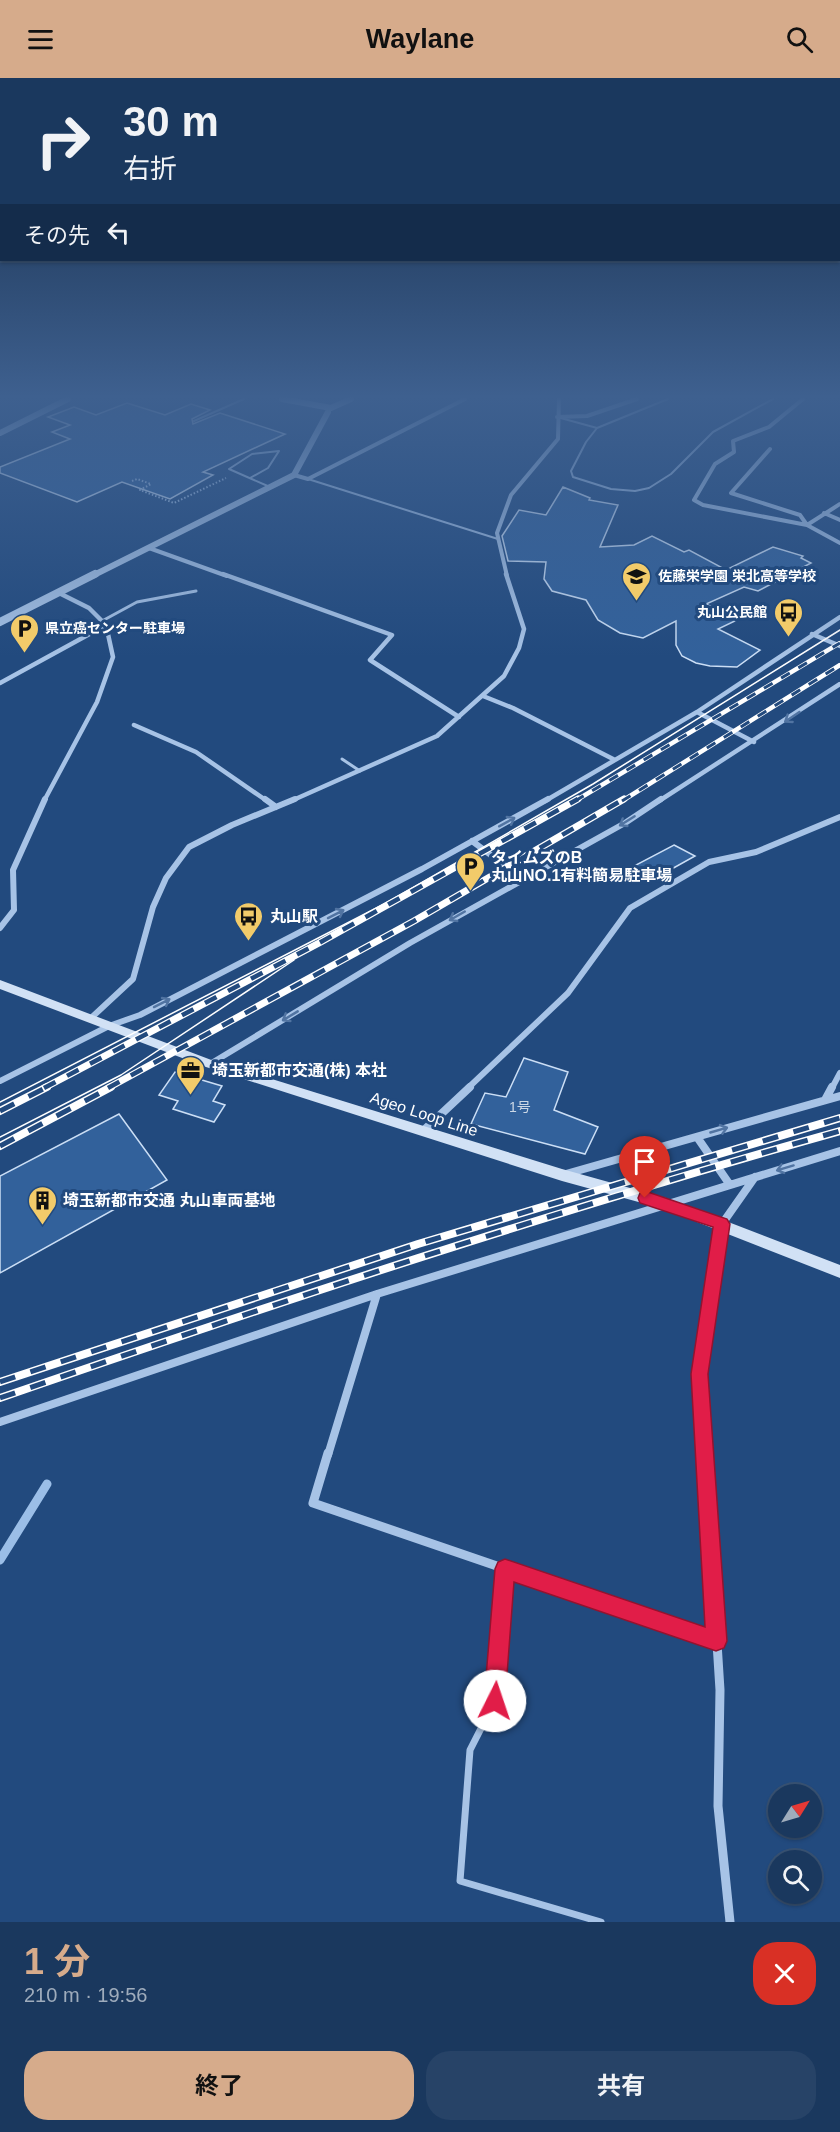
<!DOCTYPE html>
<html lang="ja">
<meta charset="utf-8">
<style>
:root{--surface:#1a385e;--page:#274367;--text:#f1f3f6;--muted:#9facbc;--line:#385273;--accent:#d6ab8b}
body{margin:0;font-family:Arial,"Noto Sans JP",sans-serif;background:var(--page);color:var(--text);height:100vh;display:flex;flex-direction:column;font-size:22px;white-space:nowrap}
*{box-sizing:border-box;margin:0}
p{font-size:20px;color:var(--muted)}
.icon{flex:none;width:33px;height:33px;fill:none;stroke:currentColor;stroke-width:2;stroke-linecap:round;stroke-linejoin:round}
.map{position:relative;height:1844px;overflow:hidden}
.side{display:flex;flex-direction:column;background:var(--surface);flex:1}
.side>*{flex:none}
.hud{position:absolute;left:0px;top:0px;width:840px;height:183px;box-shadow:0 2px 4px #0004,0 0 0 2px var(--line);background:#1a385e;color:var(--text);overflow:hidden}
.needle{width:39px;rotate:53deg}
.fabs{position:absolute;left:768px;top:1706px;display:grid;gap:12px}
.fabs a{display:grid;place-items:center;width:54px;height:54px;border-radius:50%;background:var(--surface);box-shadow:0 2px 4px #0004,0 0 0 2px var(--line);font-size:30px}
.pin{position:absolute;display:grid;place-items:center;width:51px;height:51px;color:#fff;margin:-62px -26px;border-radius:50% 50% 50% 0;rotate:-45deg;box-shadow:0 0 6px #0007}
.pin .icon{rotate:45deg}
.me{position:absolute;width:66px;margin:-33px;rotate:4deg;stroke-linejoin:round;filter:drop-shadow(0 0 4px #0008)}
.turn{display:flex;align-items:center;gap:21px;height:126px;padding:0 24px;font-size:27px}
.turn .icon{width:78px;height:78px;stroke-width:2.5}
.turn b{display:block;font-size:42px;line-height:51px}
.then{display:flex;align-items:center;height:57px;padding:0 24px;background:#0003;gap:12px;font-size:22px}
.round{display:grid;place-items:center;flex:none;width:63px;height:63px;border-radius:24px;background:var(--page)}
.headline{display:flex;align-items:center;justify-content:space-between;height:102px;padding:0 24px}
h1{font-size:36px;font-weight:700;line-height:45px;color:var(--accent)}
.primary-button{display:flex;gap:12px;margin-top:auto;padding:12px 24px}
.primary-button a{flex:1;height:69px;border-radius:24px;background:var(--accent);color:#111;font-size:24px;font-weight:700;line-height:69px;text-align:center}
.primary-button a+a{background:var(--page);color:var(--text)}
header{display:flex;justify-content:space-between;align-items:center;height:78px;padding:0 24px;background:var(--accent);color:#111;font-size:27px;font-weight:700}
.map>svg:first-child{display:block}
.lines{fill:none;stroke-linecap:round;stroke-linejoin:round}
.stream{stroke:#9bbee7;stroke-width:9}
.building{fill:#32619b;stroke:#cbdef5;stroke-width:1.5}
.path{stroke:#a7c3e6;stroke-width:2;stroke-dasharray:1.5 2;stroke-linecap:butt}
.service-far2{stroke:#a7c3e6;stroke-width:2}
.service-far1{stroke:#a7c3e6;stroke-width:3}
.service{stroke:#a7c3e6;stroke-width:7}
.minor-far4{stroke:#a7c3e6;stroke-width:4}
.minor-far3{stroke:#a7c3e6;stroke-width:4.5}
.minor-far2{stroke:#a7c3e6;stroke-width:6}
.minor-far1{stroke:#a7c3e6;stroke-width:8}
.minor{stroke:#a7c3e6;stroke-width:9}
.tertiary-far1{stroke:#a7c3e6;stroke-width:6}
.tertiary{stroke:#a7c3e6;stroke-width:8}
.secondary{fill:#d1e1f5;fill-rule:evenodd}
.tram{stroke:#fff;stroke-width:1.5}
.rail-far2-casing{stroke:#fff;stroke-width:4.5}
.rail-far1-casing{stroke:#fff;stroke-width:7}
.rail-casing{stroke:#fff;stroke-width:8}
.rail-far2{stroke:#224a7e;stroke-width:3;stroke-dasharray:10;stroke-linecap:butt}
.rail-far1{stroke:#224a7e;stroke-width:4.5;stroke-dasharray:13;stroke-linecap:butt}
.rail{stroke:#224a7e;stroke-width:5;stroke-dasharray:16;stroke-linecap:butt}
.oneway{stroke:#5174a2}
.route{fill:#e11d48;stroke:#92132f;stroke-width:1.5}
.labels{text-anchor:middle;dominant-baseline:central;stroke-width:6;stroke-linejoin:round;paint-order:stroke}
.far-poi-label{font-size:14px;font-weight:bold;fill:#fff;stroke:#224a7e;text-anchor:start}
.number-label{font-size:14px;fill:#ccd8e6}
.poi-label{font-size:16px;font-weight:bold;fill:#fff;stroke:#224a7e;text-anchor:start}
.street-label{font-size:16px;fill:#fff;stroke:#224a7e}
</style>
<header><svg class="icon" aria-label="menu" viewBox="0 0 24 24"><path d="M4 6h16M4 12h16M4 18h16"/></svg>Waylane<svg class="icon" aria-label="search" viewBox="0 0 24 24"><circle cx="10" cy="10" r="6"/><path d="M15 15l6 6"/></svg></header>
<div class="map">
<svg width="840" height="1844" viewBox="0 0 840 1844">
<rect width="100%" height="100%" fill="#224a7e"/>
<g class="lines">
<path class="stream" d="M0,1482L47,1406"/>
</g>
<path class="building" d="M127,325L165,337L191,326L210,332L192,341L193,346L220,335L285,356L203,394L213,397L170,421L122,404L77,424L0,395V389L70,361L52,354L70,347L48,339L74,329L96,337Z
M563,409L590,420L589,422L618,427L600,469L634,467L652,458L684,474L689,472L726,492L773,469L803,478L801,480L811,485L758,513L744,509L706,526L737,542L718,551L760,572L737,589L710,588L696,585L682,578L676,567V543L643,560L620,555L598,542L586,522L552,513L544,501L546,484L508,483L502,458L519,432L546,437Z
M674,767L695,778L652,802L634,788Z
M524,980L568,994L554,1032L598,1049L585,1076L471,1046L485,1015L506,1019Z
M175,994L222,1008L213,1023L225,1027L214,1044L173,1031L178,1023L159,1017Z
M119,1036L167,1102L0,1195V1098Z"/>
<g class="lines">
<path class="path" d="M132,403L137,401L151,406L140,412L174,425L226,400"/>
<path class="service-far2" d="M557,339L597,350L668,321
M194,343L244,321
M597,350L586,364L571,393L573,399L611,411L635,413L649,410L671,396L713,354L773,321
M250,400L268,390L279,373L252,376L229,391L270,409
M308,401L498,461"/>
<path class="service-far1" d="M102,543L137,524L196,513
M342,681L360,693"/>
<path class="service" d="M505,1491L495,1623L470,1672L460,1803L601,1844"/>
<path class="minor-far4" d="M803,321L769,349L733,363L734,374L715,386L694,422L703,427L807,447L840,465
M557,339L587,338L637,321
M770,371L731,415L800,437L807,447L840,426
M294,397L308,401L465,321
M824,435L840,442
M149,470L227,498
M507,498L497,455L511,417L558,361L559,321"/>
<path class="minor-far3" d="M223,496L392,557L370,582L459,639
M812,556L840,568
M0,605L106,547
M483,618L513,630L615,682
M697,634L754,664
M134,647L196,674L267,723
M44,723L97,624L113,579L106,547L89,530L59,515
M291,723L437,658L504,598L519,570L524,551L506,496
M545,723L697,634L840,539
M659,723L840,606"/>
<path class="minor-far2" d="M265,721L276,729
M472,763L523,801
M0,850L14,832L13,792L45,721
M90,941L133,901L153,829L166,800L189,769L232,747L295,721
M210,986L410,865L625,745L661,721
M0,1003L109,948L140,937L422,791L548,721
M468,1010L568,915L630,830L709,784L756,774L840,739
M832,1010L840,995"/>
<path class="minor-far1" d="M825,1022L832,1009
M423,1053L470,1009
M697,1059L730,1107
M566,1096L840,1018
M0,1344L377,1216L840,1073
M328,1377L377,1216
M705,1377L700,1296L722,1146L755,1099"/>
<path class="minor" d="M328,1375L313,1425L716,1563
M705,1375L720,1612L718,1728L730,1844"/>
<path class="tertiary-far1" d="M282,321L331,330L351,321
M0,355L68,321
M92,498L294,397L328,334"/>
<path class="tertiary" d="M0,544L95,496"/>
<path class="secondary" d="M0,902L214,983L562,1091L666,1120L840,1187V1200L664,1131L562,1103L206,989L0,911Z"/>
<path class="tram" d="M0,1024L388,824L593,706L840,552
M0,1059L121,997L294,882"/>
<defs>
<path id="rail-far2" d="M575,723L840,565
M622,723L840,587"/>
<path id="rail-far1" d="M44,1010L319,865L578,721
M108,1010L414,843L624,721"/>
<path id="rail" d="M0,1033L47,1009
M0,1068L111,1009
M0,1304L418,1166L840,1040
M0,1320C278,1224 557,1132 840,1053"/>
</defs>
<use href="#rail-far2" class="rail-far2-casing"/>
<use href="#rail-far1" class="rail-far1-casing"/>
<use href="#rail" class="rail-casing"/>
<use href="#rail-far2" class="rail-far2"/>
<use href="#rail-far1" class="rail-far1"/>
<use href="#rail" class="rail"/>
</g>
<defs><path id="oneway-shaft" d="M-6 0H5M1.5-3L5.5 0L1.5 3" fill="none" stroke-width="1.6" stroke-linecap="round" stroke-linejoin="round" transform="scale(1.5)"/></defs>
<g class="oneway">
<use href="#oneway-shaft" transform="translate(792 639) rotate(146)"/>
<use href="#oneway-shaft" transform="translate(627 743) rotate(148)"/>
<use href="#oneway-shaft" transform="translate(507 744) rotate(-29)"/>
<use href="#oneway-shaft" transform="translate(336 836) rotate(-27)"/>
<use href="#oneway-shaft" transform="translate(457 838) rotate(150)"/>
<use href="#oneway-shaft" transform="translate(162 925) rotate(-27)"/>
<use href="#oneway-shaft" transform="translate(290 938) rotate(149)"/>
<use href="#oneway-shaft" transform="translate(719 1052) rotate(-16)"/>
<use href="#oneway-shaft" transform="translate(785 1090) rotate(163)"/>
</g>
<linearGradient id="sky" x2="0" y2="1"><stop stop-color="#132945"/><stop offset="0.55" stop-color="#3e608f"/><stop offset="1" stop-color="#3e608f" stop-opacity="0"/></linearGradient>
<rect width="840" height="579" fill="url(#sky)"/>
<path class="route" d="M645,1113L727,1141L730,1146L708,1296L727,1563L724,1570L716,1573L514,1504L505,1623L502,1631L495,1634L487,1631L484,1623L495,1491L498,1484L505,1481L705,1549L691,1296L713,1149L640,1125L638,1120L640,1115Z"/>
<defs>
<symbol id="school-pin" viewBox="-11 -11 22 30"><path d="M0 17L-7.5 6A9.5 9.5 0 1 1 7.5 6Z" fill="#f2cb6a" stroke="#224a7e"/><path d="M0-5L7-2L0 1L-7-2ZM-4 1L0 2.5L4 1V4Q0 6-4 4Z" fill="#111"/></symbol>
<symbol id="bus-pin" viewBox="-11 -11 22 30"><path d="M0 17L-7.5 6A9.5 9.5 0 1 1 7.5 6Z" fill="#f2cb6a" stroke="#224a7e"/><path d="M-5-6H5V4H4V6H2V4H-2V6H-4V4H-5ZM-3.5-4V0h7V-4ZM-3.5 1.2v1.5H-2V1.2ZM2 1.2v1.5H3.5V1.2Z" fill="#111"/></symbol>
<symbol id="parking-pin" viewBox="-11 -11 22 30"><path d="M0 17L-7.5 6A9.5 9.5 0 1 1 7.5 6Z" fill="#f2cb6a" stroke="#224a7e"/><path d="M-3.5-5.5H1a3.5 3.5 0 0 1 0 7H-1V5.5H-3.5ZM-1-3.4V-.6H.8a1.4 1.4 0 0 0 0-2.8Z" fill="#111"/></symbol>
<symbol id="office-pin" viewBox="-11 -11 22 30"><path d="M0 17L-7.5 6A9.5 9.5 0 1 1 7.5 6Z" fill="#f2cb6a" stroke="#224a7e"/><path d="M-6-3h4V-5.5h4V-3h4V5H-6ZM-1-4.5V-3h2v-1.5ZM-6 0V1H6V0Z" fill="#111"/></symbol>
<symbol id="building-pin" viewBox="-11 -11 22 30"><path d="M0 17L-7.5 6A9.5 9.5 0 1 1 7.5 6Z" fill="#f2cb6a" stroke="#224a7e"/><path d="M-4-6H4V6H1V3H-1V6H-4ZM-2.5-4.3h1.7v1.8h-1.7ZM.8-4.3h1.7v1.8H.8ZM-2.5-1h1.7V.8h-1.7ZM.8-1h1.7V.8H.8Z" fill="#111"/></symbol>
</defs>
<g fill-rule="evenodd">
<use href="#school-pin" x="620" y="482" width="33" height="45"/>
<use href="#bus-pin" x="772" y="518" width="33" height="45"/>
<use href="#parking-pin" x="8" y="534" width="33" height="45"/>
<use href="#parking-pin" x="454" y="772" width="33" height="45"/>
<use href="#bus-pin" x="232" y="822" width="33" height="45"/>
<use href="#office-pin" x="174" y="976" width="33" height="45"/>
<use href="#building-pin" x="26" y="1106" width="33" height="45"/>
</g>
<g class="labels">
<g class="far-poi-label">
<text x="658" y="498">佐藤栄学園 栄北高等学校</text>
<text x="767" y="534" text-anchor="end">丸山公民館</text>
<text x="45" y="550">県立癌センター駐車場</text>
</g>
<g class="number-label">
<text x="520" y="1029">1号</text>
</g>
<g class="poi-label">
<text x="491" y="779">タイムズのB<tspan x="491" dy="18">丸山NO.1有料簡易駐車場</tspan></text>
<text x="270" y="838">丸山駅</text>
<text x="212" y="992">埼玉新都市交通(株) 本社</text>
<text x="63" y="1122">埼玉新都市交通 丸山車両基地</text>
</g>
<g class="street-label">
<text transform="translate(424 1036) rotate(18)">Ageo Loop Line</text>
</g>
</g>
</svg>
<div class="fabs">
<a><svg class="needle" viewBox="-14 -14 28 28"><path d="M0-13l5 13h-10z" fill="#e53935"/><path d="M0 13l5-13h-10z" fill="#9facbc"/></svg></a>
<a><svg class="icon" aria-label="search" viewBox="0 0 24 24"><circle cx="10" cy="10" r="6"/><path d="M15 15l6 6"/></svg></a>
</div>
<div class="pin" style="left:645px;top:1120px;background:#d93025"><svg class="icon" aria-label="arrive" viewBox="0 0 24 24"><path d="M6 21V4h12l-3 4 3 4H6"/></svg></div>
<svg class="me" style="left:495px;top:1623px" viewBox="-20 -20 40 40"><circle r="19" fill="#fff"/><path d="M0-13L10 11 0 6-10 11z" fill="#e11d48"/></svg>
<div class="hud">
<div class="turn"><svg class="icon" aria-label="right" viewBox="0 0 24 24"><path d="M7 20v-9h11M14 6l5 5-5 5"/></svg><div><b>30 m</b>右折</div></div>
<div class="then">その先<svg class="icon" aria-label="left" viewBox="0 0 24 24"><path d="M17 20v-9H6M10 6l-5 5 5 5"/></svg></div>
</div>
</div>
<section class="side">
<div class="headline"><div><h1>1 分</h1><p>210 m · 19:56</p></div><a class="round" style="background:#d93025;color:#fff"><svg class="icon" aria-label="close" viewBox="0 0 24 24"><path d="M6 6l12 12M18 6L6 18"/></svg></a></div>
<div class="primary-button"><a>終了</a><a>共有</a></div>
</section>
